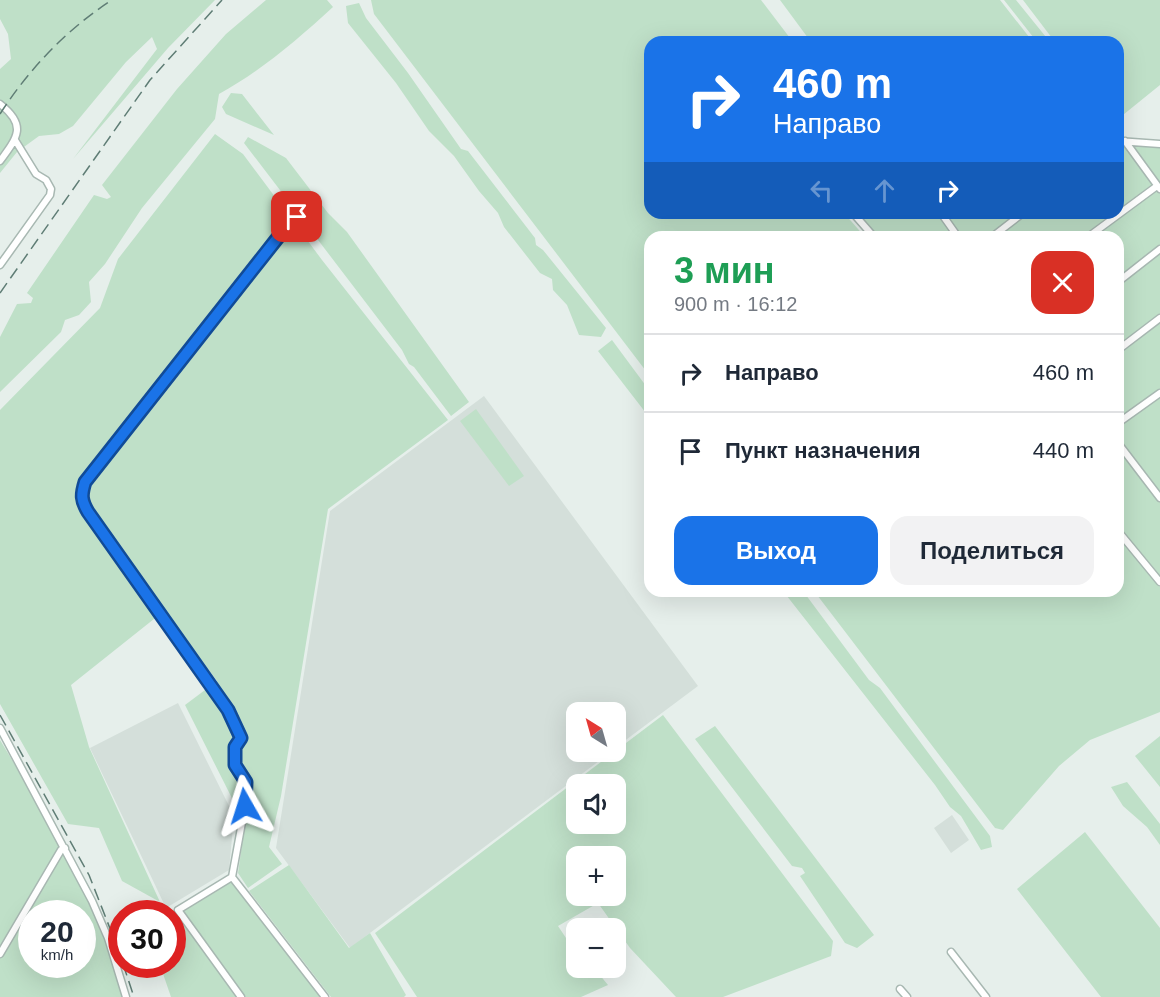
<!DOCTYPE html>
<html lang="ru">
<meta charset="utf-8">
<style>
:root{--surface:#fff;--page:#f2f2f3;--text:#1f2937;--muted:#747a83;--line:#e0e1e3;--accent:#1a73e8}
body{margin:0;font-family:Arial,sans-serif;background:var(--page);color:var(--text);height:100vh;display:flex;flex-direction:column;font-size:22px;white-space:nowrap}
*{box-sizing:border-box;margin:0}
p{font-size:20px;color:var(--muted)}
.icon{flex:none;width:33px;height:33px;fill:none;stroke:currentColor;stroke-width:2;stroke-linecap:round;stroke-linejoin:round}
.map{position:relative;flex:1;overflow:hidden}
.panel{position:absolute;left:644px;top:231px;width:480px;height:366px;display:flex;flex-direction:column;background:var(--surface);border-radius:18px;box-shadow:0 6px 24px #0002}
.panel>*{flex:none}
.top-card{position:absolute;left:644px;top:36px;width:480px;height:183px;border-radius:18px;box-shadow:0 6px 24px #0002;background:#1a73e8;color:#fff;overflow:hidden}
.needle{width:39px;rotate:323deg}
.buttons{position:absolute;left:566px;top:702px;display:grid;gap:12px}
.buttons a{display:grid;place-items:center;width:60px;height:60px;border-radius:12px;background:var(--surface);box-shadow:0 6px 24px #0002;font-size:30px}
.speed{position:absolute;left:18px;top:900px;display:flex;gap:12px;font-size:30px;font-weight:700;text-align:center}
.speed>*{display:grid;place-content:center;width:78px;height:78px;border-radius:50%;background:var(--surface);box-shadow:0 6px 24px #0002;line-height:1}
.speed small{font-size:15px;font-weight:400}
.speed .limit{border:9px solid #d22;background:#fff;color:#111}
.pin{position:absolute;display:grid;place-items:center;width:51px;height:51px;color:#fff;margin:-26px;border-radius:12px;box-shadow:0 3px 9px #0006}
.me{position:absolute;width:66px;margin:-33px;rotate:354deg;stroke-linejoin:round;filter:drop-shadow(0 0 4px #0008)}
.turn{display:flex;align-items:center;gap:21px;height:126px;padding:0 30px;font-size:27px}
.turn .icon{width:78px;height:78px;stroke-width:2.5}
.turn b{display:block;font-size:42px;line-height:51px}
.lanes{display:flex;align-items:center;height:57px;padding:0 30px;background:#0003;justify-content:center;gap:30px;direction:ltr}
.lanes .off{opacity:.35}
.round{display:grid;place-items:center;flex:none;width:63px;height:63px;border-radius:18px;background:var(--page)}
.overview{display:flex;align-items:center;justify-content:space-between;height:102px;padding:0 30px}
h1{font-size:36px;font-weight:700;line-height:45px;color:#1e9e55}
.action{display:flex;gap:12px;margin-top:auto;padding:12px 30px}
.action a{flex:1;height:69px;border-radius:18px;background:var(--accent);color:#fff;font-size:24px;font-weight:700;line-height:69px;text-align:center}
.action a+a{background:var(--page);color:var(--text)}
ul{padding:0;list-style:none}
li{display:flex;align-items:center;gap:18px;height:78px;padding:0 30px;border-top:2px solid var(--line)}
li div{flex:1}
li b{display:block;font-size:22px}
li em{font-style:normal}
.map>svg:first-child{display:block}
.built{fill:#d4dfda}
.green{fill:#bfe0c8;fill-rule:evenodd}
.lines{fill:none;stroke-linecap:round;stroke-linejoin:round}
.minor-casing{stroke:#a8b8b2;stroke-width:9}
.minor{stroke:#fff;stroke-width:6}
.rail{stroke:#5f7d75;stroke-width:1.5;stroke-dasharray:12 6;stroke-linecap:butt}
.route-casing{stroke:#114b97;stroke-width:15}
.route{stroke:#1a73e8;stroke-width:10}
</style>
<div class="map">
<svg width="1160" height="997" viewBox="0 0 1160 997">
<rect width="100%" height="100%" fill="#e6efeb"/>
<path class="built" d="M484,396L698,686L615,748V712H576V752H611L350,948L276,848L330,511Z
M178,703L234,816L229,870L166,908L90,748Z
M952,815L969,840L951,853L934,828Z"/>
<path class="green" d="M0,0H215L168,48L73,159L157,49L152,37L126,62L73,126L59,134L39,136L17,152L0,173V69L11,59L8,34L0,19Z
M266,0H327L333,7C297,40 261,71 219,94L215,119L142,208L105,264L89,282L91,302L79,315L65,320L61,332L0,392V337L17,304L31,303L33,298L27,293L94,195L107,199L111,197L102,185L177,89L226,34Z
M371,0H761L793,42H650V213H844L865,237H650L649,375L374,14Z
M780,0H1000L1033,42H811Z
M1004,0H1016L1050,42H1037Z
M1023,0H1160V85L1118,119V42H1055Z
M359,3L366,18L408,73L461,149L468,151L535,238L536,245L543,250L606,328L601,337L579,335L567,305L553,290L552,279L540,273L504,227L498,213L479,191L454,156L429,131L396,83L348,23L346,6Z
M231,93L242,94L274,135L226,114L222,107Z
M215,134L243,154L322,260L448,420L328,509L281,796L269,847L282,864L248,888L238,873L245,824L185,705L217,681L164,611L71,685L89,747L160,902L122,881L99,828L68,824L0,704V410L100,308L118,259Z
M248,137L286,158L328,213L347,232L469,402L451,416L414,367L409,364L402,350L244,143Z
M1118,139L1160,141V579L1118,528V237H874L855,213H1118Z
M612,340L649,390V417L598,351Z
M476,409L524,476L509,486L460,421Z
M1118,536L1160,587V712L1090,740L1059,766L1003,830L995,828L814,591H1118Z
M783,591H803L869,680L880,688L990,836L992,847L981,850L961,816L950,807L935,785Z
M663,715L833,941L831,956L723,997H676L630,948L598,903L558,926L576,953V968H594L608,985L581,997H417L375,933ZM576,784H615V824H576ZM576,856H615V896H576Z
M715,726L874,935L857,948L845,943L800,876L805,873L802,868L792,866L695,739Z
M1160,736V787L1135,756Z
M0,740L71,858L120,973L127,997H0ZM32,914H82V964H32Z
M1127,782L1160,824V845L1147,827L1123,806L1111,787Z
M1085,832L1160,928V997H1101L1017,889Z
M289,865L349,948L370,933L406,995L404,997H331L249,891Z
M232,877L325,997H171L160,965L172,964V914L169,913Z"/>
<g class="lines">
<defs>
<path id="minor" d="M0,104C27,125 18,137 0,161
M1118,141L1160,144
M1125,141L1160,189
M853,213L874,237
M941,213L958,237
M992,237L1023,213
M1088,237L1157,186
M0,265L50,195L51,189L46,180L36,174L15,140
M1118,282L1160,249
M1118,350L1160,318
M1118,423L1160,393
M1118,443L1160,498
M1118,531L1160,582
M0,728L92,901L108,938L126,997
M232,877L325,997
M951,952L986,997
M0,954L61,850L65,848
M900,989L907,997
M241,997L178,910L232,877L245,806L246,782L235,765V747L241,738L228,710L88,512C81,500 81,495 85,482L283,231L297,217"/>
</defs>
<use href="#minor" class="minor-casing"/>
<use href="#minor" class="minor"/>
<path class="rail" d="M0,114C29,69 67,29 112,0
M0,293L150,80L222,0
M0,715L89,875L122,959
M123,964L134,997"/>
</g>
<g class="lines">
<defs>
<path id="route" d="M245,806L246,782L235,765V747L241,738L228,710L88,512C81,500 81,495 85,482L283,231L297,217"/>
</defs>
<use href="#route" class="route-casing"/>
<use href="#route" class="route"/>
</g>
</svg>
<div class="buttons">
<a><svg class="needle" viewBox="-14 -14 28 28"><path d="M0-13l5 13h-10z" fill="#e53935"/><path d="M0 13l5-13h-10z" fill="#747a83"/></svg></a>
<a><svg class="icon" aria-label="sound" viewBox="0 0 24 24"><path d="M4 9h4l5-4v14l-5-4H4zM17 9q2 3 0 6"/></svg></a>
<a>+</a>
<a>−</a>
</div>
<div class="speed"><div>20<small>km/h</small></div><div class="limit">30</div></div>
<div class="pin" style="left:297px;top:217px;background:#d93025"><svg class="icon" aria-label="arrive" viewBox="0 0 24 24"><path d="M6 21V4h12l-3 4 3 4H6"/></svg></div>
<svg class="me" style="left:245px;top:806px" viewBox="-20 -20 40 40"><path d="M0-17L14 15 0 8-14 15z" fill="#1a73e8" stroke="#fff" stroke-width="4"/></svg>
<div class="top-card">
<div class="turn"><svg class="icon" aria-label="right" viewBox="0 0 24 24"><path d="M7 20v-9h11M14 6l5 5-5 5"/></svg><div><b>460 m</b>Направо</div></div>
<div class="lanes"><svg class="icon off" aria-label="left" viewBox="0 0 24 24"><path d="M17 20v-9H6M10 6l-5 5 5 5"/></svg><svg class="icon off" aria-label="ahead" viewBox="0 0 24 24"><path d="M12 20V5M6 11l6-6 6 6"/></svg><svg class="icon" aria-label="right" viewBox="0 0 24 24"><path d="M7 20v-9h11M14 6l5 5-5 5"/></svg></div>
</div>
<section class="panel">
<div class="overview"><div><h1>3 мин</h1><p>900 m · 16:12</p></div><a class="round" style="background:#d93025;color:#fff"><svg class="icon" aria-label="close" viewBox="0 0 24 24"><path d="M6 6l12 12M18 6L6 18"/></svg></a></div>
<ul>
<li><svg class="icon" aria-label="right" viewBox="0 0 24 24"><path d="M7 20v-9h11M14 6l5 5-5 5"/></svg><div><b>Направо</b></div><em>460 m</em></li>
<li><svg class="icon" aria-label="arrive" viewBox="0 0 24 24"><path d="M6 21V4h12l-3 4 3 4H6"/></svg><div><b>Пункт назначения</b></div><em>440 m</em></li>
</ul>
<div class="action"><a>Выход</a><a>Поделиться</a></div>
</section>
</div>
